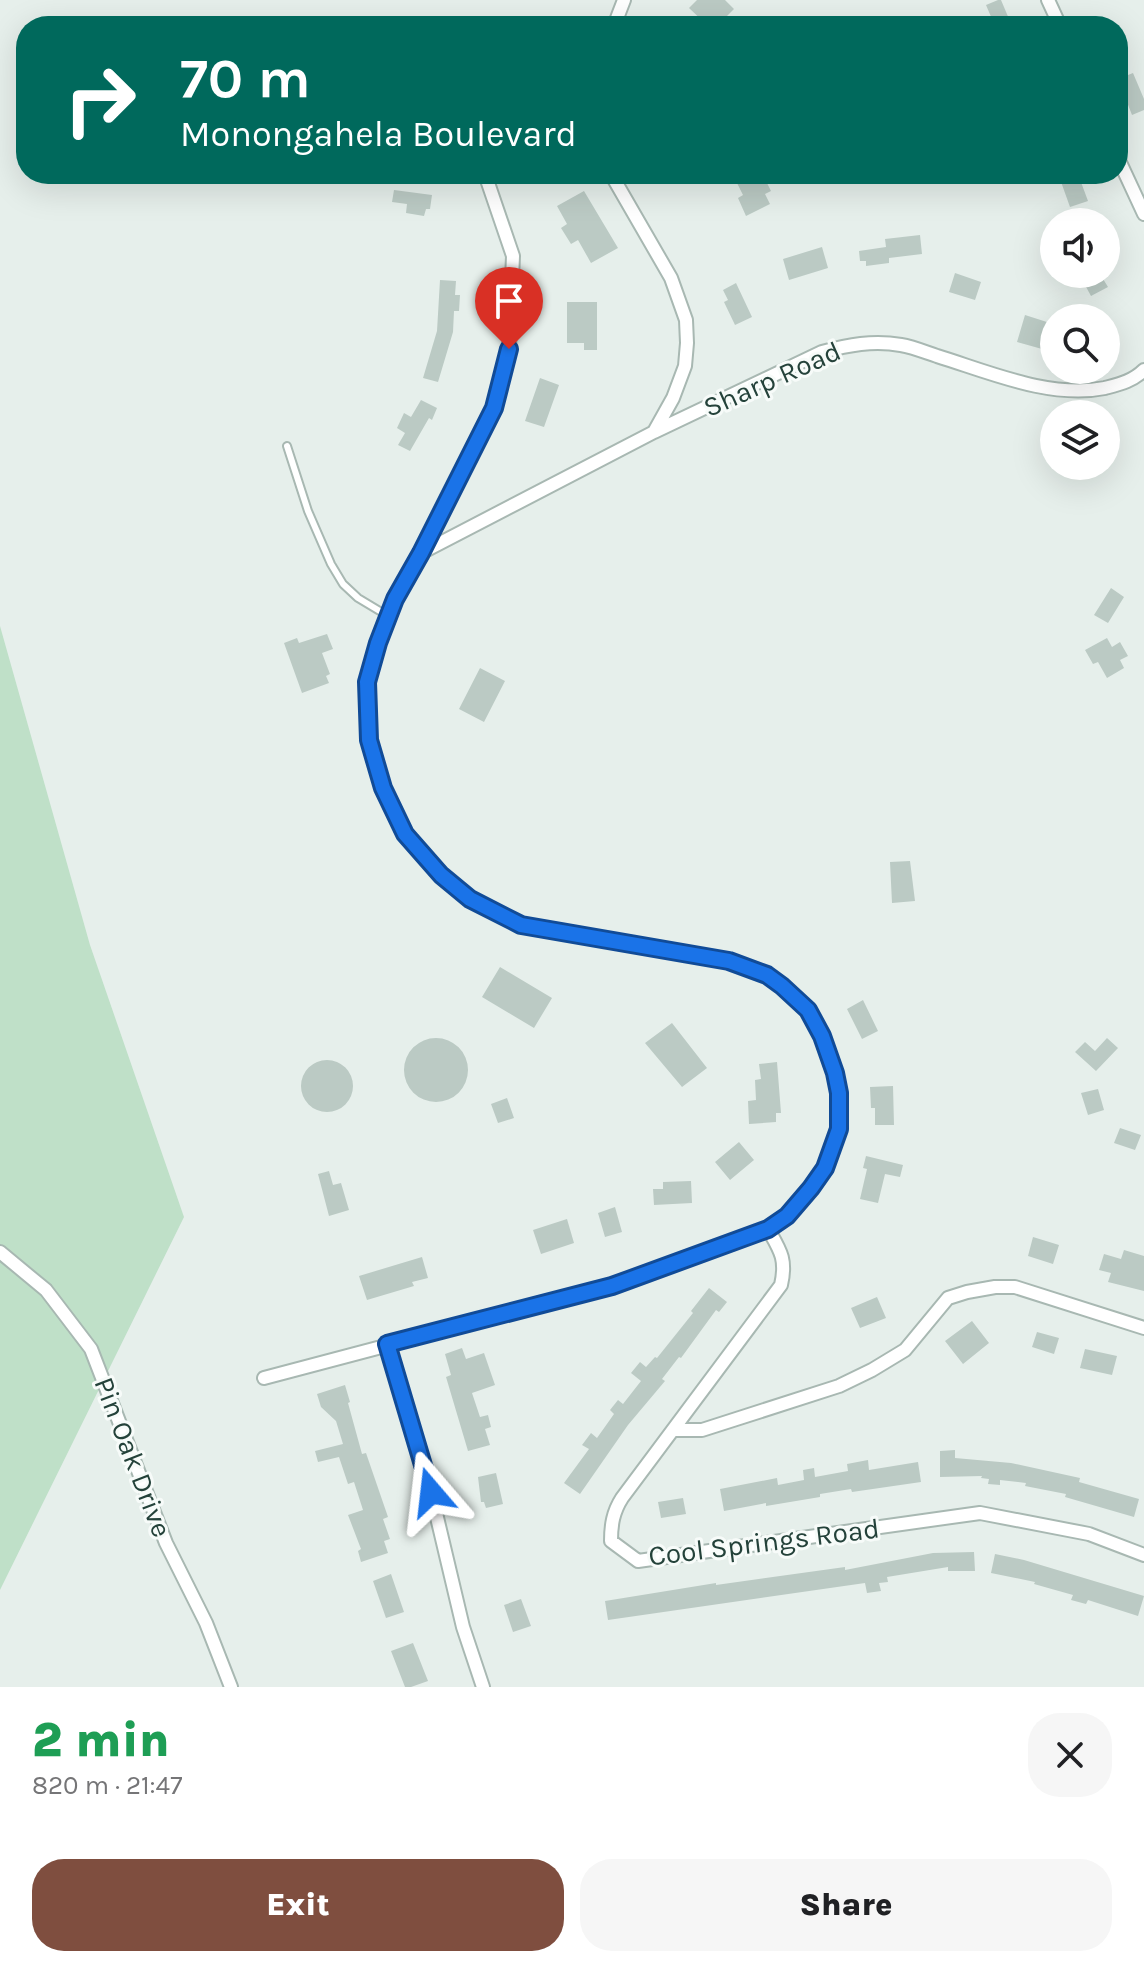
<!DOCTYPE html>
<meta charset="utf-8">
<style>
:root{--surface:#fff;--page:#f6f6f6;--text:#202124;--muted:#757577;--accent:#7f4e3f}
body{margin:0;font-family:Karla,sans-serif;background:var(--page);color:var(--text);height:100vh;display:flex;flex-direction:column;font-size:30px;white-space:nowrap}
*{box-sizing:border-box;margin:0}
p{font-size:26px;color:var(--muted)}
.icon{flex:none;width:44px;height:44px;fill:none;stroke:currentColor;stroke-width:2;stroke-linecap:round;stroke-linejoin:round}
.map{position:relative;height:1687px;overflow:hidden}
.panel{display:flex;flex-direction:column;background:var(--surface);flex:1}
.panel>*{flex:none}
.hud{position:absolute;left:16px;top:16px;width:1112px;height:168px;border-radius:32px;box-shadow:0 8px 32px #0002;background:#00695c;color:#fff;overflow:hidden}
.buttons{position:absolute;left:1040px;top:208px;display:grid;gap:16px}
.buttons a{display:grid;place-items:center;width:80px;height:80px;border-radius:50%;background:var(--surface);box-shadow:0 8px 32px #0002;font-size:40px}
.pin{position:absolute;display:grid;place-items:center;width:68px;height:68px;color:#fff;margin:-82px -34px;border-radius:50% 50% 50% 0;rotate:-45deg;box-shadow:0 0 8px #0007}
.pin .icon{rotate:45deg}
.me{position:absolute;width:88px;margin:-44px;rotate:343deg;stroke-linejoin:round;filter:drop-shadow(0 0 6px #0008)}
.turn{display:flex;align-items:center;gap:28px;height:168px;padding:0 32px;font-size:36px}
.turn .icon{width:104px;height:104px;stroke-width:2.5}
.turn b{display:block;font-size:56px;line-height:68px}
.round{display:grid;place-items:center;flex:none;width:84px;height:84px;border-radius:32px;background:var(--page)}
.overview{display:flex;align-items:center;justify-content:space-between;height:136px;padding:0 32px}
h1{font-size:48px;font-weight:800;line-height:60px;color:#1e9e55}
.primary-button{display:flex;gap:16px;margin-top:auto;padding:16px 32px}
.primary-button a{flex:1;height:92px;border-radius:32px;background:var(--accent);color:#fff;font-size:32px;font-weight:800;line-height:92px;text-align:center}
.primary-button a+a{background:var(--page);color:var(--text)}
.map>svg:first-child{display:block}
.green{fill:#bfe0c8}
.building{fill:#bbcac4}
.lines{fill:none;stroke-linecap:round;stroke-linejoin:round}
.service-casing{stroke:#a8b8b2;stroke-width:10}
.minor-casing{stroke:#a8b8b2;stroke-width:16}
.service{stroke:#fff;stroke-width:6}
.minor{stroke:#fff;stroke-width:12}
.route-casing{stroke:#114b97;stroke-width:20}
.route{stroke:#1a73e8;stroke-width:14}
.labels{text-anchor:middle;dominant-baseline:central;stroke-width:6;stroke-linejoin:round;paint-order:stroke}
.street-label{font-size:28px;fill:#24423a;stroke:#f7fbf9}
</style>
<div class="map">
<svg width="1144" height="1687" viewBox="0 0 1144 1687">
<rect width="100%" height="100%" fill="#e6efeb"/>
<path class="green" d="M0,626L90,945L184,1217L0,1590Z"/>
<path class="building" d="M697,0H725L734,9L717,26H708L689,8Z
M998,0H1001L1012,26H995L986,5Z
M1133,73L1144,99V110L1132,115L1118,79Z
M1074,174H1078L1088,201L1070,207L1060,179Z
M749,175L750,179L757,175L761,183L766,181L771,191L765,194L770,204L746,216L738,198L743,195L736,181Z
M394,190L432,195L430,209H426L424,216L406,213L407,204L392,202Z
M584,191L618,248L591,263L578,240L571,244L561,228L567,224L557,206Z
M920,235L922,254L889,258V263L866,266V261H860L859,251L886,247L885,239Z
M822,247L828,268L789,280L783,259Z
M955,273L981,282L975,300L949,292Z
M1079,274H1100L1108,287L1091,296Z
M440,280L456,281L455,295H460L459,311H454L453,332L438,382L423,378L437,331Z
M736,283L752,317L735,325L724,302L728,300L723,290Z
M567,302H597V350H584V343H567Z
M1025,315L1050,323L1042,349L1017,342Z
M540,378L559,385L544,427L525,421Z
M421,400L437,408L432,420L429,418L410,451L398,445L405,433L397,428L404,413L411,417Z
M1111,588L1124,597L1108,623L1094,615Z
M327,634L333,649L322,653L330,674L326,676L329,683L302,693L284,643L297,638L299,643Z
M1107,638L1112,647L1120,642L1128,656L1120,660L1124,668L1107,678L1098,662L1093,664L1085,650Z
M480,668L505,681L484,722L459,709Z
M910,861L915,901L892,903L890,862Z
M500,967L552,998L534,1028L482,997Z
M863,1000L878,1031L862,1039L847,1009Z
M672,1023L707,1068L682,1087L645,1043Z
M1107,1038L1118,1048L1096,1071L1075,1052L1085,1042L1095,1051Z
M404 1070a32 32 0 1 1 64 0a32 32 0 1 1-64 0Z
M301 1086a26 26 0 1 1 52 0a26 26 0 1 1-52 0Z
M777,1062L781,1113H776V1122L749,1124L748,1101L756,1100L755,1080L761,1079L759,1064Z
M893,1086L894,1125H875V1108H871L870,1087Z
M1098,1089L1104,1110L1088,1115L1081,1093Z
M507,1098L514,1118L498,1123L491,1104Z
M1120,1128L1141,1135L1135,1150L1114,1143Z
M739,1142L754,1160L730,1180L715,1162Z
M866,1156L903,1165L900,1177L885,1174L878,1203L860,1199L867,1169L863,1168Z
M329,1171L333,1185L341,1183L349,1210L329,1216L318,1174Z
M691,1181L692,1203L654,1205L653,1189H663V1182Z
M615,1207L622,1232L605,1237L598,1213Z
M567,1219L574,1243L541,1254L533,1230Z
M1033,1237L1059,1245L1053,1264L1028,1256Z
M1124,1250L1144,1256V1291L1108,1282L1111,1273L1099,1270L1104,1254L1121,1259Z
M422,1257L428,1278L412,1282L414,1286L367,1300L359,1276Z
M709,1288L727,1302L719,1312L716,1310L681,1358L679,1357L662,1379L665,1381L628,1425L580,1494L564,1483L589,1449L582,1445L591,1433L597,1438L614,1414L610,1410L618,1400L623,1404L641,1381L631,1373L640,1362L646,1367L655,1357L657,1358L693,1313L691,1311Z
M877,1297L886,1318L860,1328L851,1308Z
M972,1321L989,1343L963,1364L945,1341Z
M1037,1332L1059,1338L1054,1354L1032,1347Z
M462,1348L466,1359L484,1353L495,1385L472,1393L480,1417L488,1415L491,1427L485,1429L490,1445L468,1451L446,1377L451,1375L445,1354Z
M1085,1349L1117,1356L1112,1375L1080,1368Z
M345,1385L350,1402L348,1403L362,1454L366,1453L388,1517L383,1519L390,1539L384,1541L388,1553L361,1562L358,1551L361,1549L348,1515L363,1510L354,1482L348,1484L339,1457L318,1462L315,1451L343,1444L336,1421L321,1407L317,1394Z
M955,1450V1458L1011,1463L1080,1478L1079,1482L1139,1499L1134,1517L1065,1497L1066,1494L1025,1486L1026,1483L1000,1480V1485L988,1484L989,1479L981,1478L982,1476L940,1477V1451Z
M868,1460L869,1470L918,1462L921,1482L852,1492L851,1489L820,1494V1497L766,1506V1503L724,1511L720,1489L777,1478L778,1485L804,1480L803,1470L814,1468L815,1477L848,1471L847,1464Z
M496,1473L503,1504L486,1508L484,1502H481L478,1477Z
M683,1498L686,1514L661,1518L658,1502Z
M974,1552L975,1571H948V1567L887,1577L888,1582L879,1583L881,1591L867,1593L865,1583L608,1620L605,1601L716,1583V1585L845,1567V1570L933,1553Z
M995,1554L1024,1560L1144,1596L1138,1616L1088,1600L1086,1604L1071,1600L1073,1595L1034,1584L1035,1582L991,1573Z
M391,1574L404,1612L386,1618L373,1581Z
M521,1599L531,1626L513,1632L504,1605Z
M413,1643L428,1681L411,1687H405L391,1651Z"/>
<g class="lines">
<defs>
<path id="service" d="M287,446L308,511L331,564L343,584L358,598L388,616"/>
<path id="minor" d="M1048,0L1060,26
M614,26L624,0
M1118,158L1144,214
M611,174L671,278L686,320L687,343L685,366L673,398L654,432
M421,553L654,432L822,352C848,345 873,340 901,345C913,347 925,352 937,356C989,372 1050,399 1105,388C1120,384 1133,381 1144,370
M768,1229C780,1250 787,1259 781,1285L622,1498C613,1512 611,1525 611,1541L638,1561L980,1513L1089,1534L1144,1555
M0,1252L46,1290L91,1349L166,1543L206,1623L231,1687
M387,1344L431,1492L463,1627L483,1687
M264,1378L612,1286L768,1229L787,1216L811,1188L825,1168L839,1129V1093L835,1073L822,1036L808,1010L782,986L767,975L749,968L729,961L521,925L470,899L441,875L405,834L383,788L369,740L367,682L378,643L395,599L421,553L494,408L509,349L513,256L485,174
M674,1430H702L839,1386L872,1370L905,1350L948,1298L967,1292L995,1287H1015L1144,1328"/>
</defs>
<use href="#service" class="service-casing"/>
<use href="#minor" class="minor-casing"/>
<use href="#service" class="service"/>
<use href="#minor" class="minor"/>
</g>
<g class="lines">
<defs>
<path id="route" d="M431,1492L387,1344L612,1286L768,1229L787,1216L811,1188L825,1168L839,1129V1093L835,1073L822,1036L808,1010L782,986L767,975L729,961L521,925L470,899L441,875L405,834L383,788L369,740L367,682L378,643L395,599L421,553L494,408L509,349"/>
</defs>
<use href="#route" class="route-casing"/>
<use href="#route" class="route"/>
</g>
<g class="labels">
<g class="street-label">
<text transform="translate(772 379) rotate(-24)">Sharp Road</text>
<text transform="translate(133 1457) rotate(69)">Pin Oak Drive</text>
<text transform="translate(764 1542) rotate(-7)">Cool Springs Road</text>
</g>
</g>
</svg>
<div class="buttons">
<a><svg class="icon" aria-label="sound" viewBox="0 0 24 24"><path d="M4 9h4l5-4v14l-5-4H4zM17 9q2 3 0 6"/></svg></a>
<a><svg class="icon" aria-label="search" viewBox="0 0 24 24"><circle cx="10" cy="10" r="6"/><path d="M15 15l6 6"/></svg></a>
<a><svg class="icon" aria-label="layers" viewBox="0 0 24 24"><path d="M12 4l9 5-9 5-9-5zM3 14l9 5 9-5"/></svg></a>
</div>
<div class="pin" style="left:509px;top:349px;background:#d93025"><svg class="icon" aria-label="arrive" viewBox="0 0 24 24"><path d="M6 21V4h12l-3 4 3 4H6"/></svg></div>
<svg class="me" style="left:431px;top:1492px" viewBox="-20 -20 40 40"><path d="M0-17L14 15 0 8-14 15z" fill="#1a73e8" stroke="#fff" stroke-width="4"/></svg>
<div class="hud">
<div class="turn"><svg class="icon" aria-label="right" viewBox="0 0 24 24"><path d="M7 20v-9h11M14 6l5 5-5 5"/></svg><div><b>70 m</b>Monongahela Boulevard</div></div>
</div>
</div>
<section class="panel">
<div class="overview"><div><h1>2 min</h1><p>820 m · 21:47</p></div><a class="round"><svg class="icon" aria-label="close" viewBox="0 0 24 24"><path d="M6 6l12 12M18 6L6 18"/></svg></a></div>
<div class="primary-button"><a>Exit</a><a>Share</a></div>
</section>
